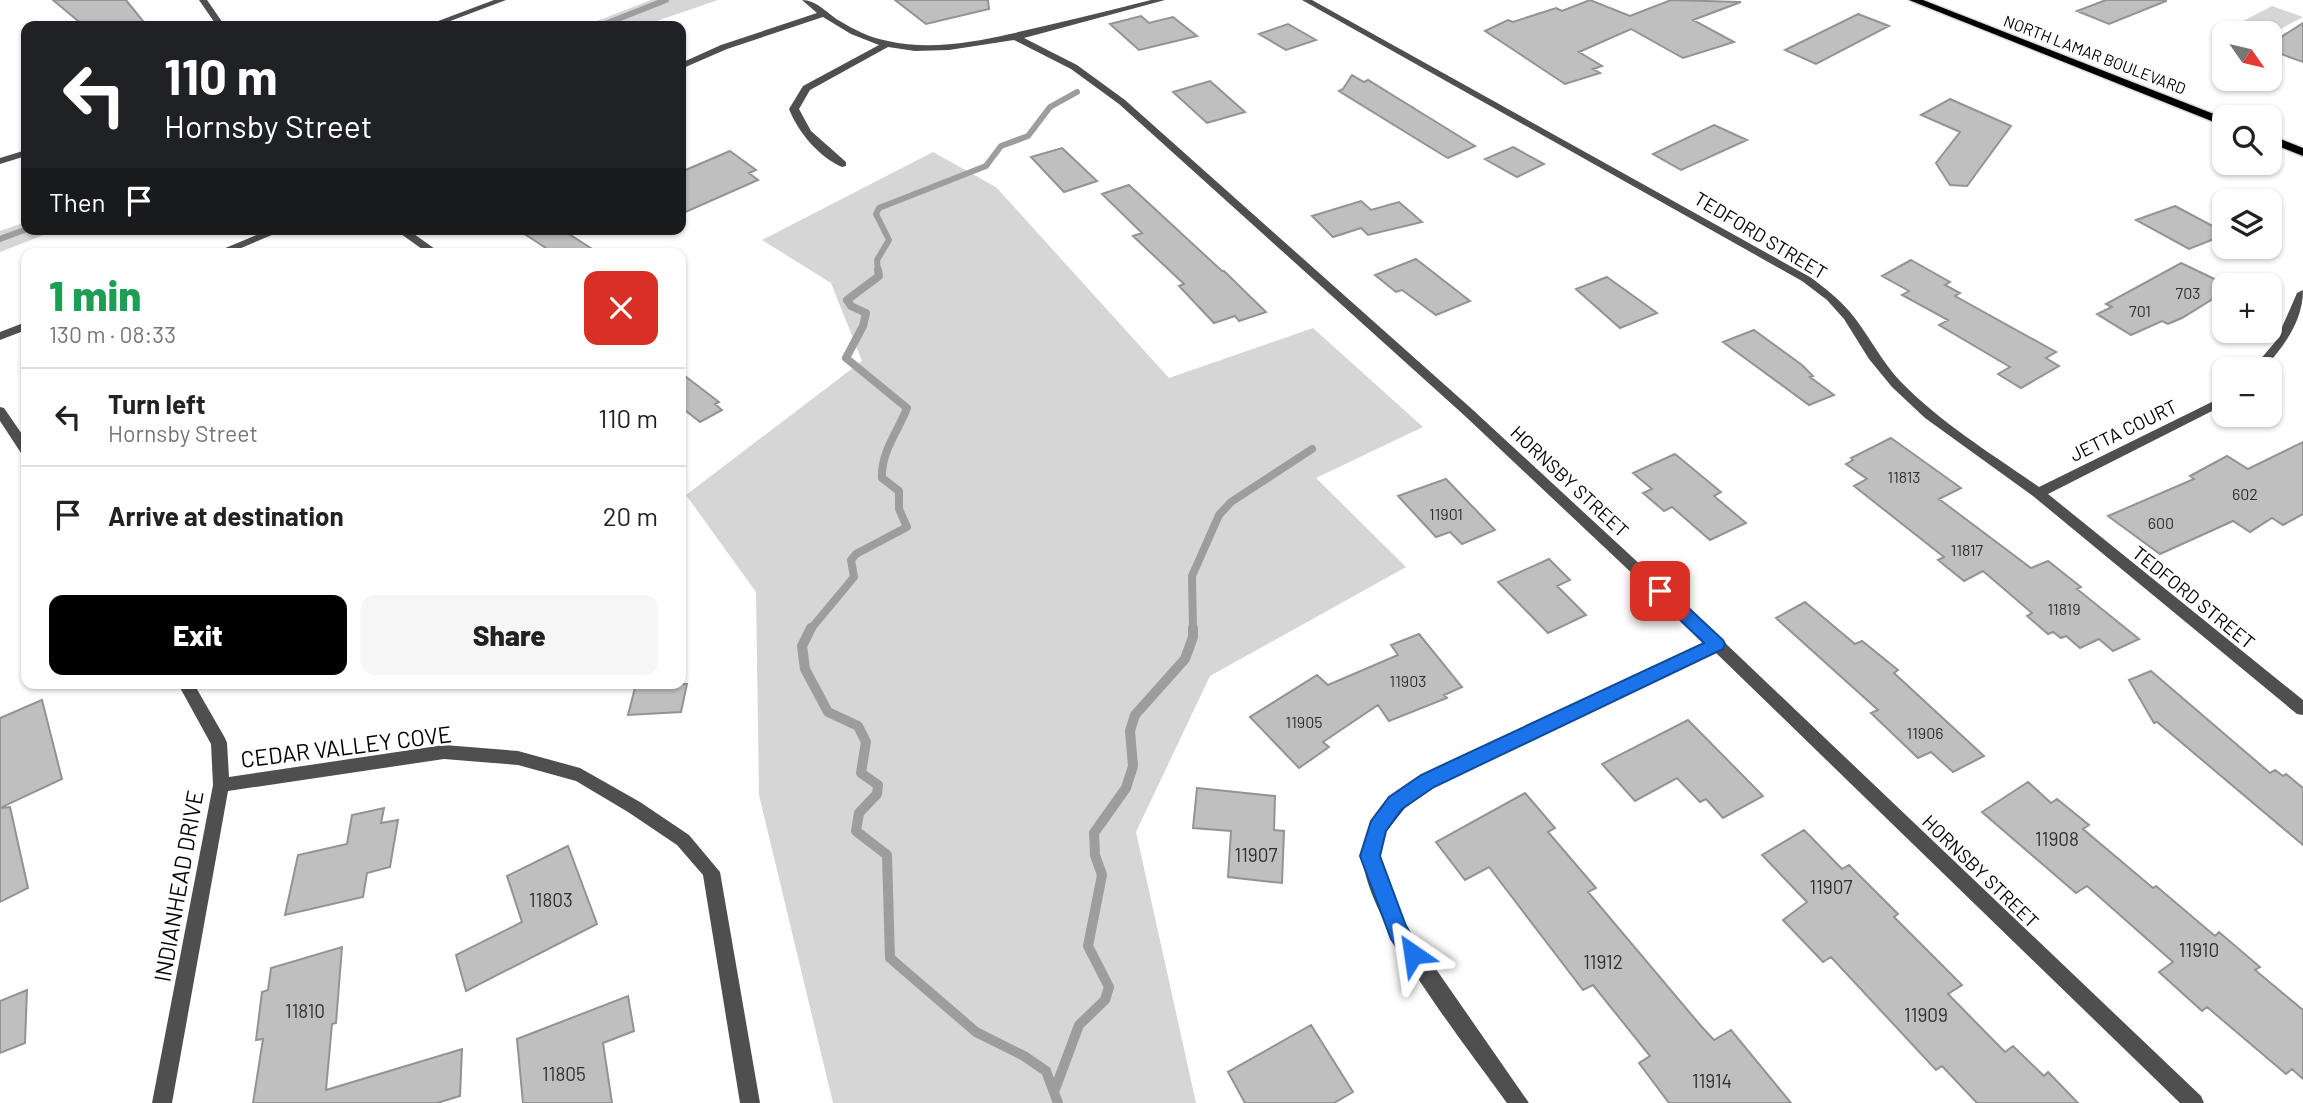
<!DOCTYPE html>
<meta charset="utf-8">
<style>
:root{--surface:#fff;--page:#f6f6f6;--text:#222;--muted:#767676;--line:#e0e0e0;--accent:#000}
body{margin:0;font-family:Barlow,sans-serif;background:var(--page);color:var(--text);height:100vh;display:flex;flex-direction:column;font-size:26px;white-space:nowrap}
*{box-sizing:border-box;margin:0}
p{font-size:23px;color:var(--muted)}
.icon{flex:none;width:38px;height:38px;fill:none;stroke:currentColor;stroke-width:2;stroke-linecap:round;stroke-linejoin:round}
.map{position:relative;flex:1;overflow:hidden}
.side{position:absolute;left:21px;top:248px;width:665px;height:441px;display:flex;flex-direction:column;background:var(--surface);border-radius:14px;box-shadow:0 2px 5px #0004}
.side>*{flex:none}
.guide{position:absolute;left:21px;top:21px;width:665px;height:214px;border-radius:14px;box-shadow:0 2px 5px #0004;background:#202124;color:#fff;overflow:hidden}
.needle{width:46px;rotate:124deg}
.controls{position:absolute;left:2212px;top:21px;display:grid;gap:14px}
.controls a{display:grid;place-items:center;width:70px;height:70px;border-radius:14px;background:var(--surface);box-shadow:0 2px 5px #0004;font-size:35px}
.pin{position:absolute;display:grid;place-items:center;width:60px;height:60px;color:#fff;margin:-30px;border-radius:14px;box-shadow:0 4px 10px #0006}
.me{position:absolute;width:77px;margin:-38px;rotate:328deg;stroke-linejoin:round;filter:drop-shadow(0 0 5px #0008)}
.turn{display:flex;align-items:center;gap:24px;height:147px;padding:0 28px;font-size:32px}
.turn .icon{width:91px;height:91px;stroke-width:2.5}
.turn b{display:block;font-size:49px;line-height:60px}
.then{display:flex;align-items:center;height:66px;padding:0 28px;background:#0003;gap:14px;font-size:26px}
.round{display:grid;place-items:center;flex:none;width:74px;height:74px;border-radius:14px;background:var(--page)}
.summary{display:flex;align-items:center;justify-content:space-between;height:119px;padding:0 28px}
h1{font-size:42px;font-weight:800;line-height:52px;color:#1e9e55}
.cta{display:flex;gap:14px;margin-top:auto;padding:14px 28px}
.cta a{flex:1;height:80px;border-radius:14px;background:var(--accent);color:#fff;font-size:28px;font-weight:800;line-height:80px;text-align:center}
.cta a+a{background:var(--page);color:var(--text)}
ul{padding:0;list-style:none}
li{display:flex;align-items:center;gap:21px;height:98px;padding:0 28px;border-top:2px solid var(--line)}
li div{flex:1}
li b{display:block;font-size:26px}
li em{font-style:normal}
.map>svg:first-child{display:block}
.green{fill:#d6d6d6}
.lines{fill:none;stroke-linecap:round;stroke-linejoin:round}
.stream-far2{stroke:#9d9d9d;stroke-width:6}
.stream-far1{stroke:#9d9d9d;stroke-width:8}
.stream{stroke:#9d9d9d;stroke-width:10}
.building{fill:#bfbfbf;stroke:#939393;stroke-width:2}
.primary-casing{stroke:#dbdbdb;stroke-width:3}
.street{fill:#4f4f4f;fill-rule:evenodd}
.primary{fill:#000;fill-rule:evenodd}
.route{fill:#1a73e8;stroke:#114b97;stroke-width:2}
.labels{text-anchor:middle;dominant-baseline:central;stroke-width:5;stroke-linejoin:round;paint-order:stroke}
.far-street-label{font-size:16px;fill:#000;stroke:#fff}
.number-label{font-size:16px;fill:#303030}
.street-label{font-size:19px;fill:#000;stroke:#fff}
.near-number-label{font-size:19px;fill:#303030}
.near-street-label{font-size:23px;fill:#000;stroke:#fff}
</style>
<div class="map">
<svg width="2303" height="1103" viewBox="0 0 2303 1103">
<rect width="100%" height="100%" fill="#fff"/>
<path class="green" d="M651,0H718L642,26H584Z
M2272,6L2303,17L2275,32L2243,21Z
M933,152L996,187L1169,378L1313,328L1423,427L1316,478L1406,567L1210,676L1136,832L1196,1103H833L759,795L756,592L686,495L862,361L831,283L762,240Z
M26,222V229H59L0,252V231Z"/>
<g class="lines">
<path class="stream-far2" d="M600,26L666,0
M0,239L27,229
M878,271L877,260L889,240L876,214L879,208L986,166L1001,146L1028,136L1050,107L1077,92"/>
<path class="stream-far1" d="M810,630L854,577L851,560L856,554L907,527L899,509V491L882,478C881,451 898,432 907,408L846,358L863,326L866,313L851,306L847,300L879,276L878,270
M1193,630L1192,576L1219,515L1231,502L1312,449"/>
<path class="stream" d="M811,628L802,646L805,669L828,712L858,726L866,742L861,773L878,785L877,794L859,813L856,831L887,855L890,958L976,1032L1024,1056L1046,1071L1058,1103
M1054,1092L1079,1025L1105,1000L1109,987L1088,946L1102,875L1095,855L1094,833L1126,788L1133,766L1130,731L1135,715L1185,659L1193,637V628"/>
</g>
<path class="building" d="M53,0H126L147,26H84Z
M895,0H988L989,9L926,24Z
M1590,0L1630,16L1671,0L1741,2L1693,20L1734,42L1683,58L1631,29L1579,52L1602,66L1593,69L1600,73L1565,84L1485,31L1508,20L1513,22L1556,8L1562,11Z
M2106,0H2166V1L2109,24L2077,11Z
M1858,14L1889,26L1816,64L1785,50Z
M1141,16L1149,23L1173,17L1197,36L1139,50L1110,24Z
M2303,23V62L2270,50V44Z
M1288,24L1316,40L1286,50L1259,34Z
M1352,75L1364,82L1368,80L1475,146L1448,158L1441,154L1339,91L1343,89Z
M1210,81L1245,112L1207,123L1173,92Z
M1950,99L2011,126L1967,186L1950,185L1936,163L1960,132L1921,115Z
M1714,125L1747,140L1681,170L1653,154Z
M1513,147L1544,164L1517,177L1485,159Z
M1062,148L1097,181L1064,192L1031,157Z
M730,151L756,170L749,173L758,180L681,214V172Z
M1129,185L1222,271H1224L1266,312L1239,321L1235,316L1214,323L1179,286L1184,284L1133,236L1142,233L1102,194Z
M1361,201L1371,210L1399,202L1422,222L1368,235L1361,228L1333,237L1312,216Z
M2175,206L2224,232V235L2189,249L2136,220Z
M517,229H561L600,254H555Z
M1416,259L1470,301L1436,315L1402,290L1396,292L1375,275Z
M1911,260L1950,282L1945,285L1960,293L1955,296L2056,352L2046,358L2059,366L2021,388L1998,374L2010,367L1939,325L1948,320L1902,295L1909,291L1882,276Z
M2181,263L2227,285H2224V292L2182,318L2168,324L2162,321L2131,335L2097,314L2112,307L2106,304Z
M1607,277L1657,313L1620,328L1576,289Z
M1754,330L1802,365L1813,376L1810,377L1834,395L1809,405L1723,342Z
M681,373L719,402L715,404L722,410L700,422L681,407Z
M1891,438L1961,488L1939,499L2031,568L2048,561L2081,587L2077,589L2139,639L2113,651L2099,639L2080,648L2066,636L2061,638L2053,632L2048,634L2027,616L2032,613L1983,571L1964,581L1938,560L1944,557L1854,486L1867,479L1846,464L1853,460L1851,458Z
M2303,442V514L2283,525L2272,518L2250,532L2233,521L2160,554L2108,516L2194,479L2190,476L2227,456L2248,469Z
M1675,454L1721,492L1714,496L1746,523L1710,540L1672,507L1664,511L1643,493L1652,489L1633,473Z
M1446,479L1495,530L1462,544L1450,532L1436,537L1398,496Z
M1549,559L1570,580L1557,586L1586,615L1548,633L1498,582Z
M1805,602L1855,644L1862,641L1898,670L1894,673L1984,756L1953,772L1931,752L1918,758L1871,713L1878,710L1776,618Z
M1419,634L1462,687L1444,695L1447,698L1389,721L1378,705L1323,742L1329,747L1299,768L1250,717L1317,675L1328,685L1398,655L1391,645Z
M2151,671L2270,773L2275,770L2283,776L2286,774L2303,788V845L2157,722L2154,723L2129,680Z
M636,684H687L681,712L628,715Z
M42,700L62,779L0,808V718Z
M1688,720L1763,796L1723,818L1706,799L1700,802L1677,778L1635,801L1602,764Z
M2028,782L2051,803L2057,799L2089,825L2083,829L2153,888L2156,886L2215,936L2219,932L2260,967L2255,970L2303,1010V1079L2292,1069L2286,1074L2207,1007L2202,1011L2159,972L2173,962L2087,886L2076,893L1982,812Z
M1197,788L1275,796L1274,830L1284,831L1282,883L1228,877L1231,831L1193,828Z
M1525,793L1555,828L1548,832L1596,888L1588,892L1701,1026L1714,1040L1731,1030L1791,1103H1669L1639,1063L1650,1056L1593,985L1583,990L1489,867L1465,880L1436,842Z
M10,807L28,888L0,902V808Z
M384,808L381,823L398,820L390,867L367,873L363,897L285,915L298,855L347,844L352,815Z
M1804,830L1842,869L1849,865L1898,914L1894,917L1962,985L1948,994L2005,1052L2013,1046L2044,1076L2048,1072L2078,1103H1977L1942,1066L1936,1070L1831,957L1823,962L1783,920L1807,902L1762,855Z
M568,846L597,924L466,991L456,955L522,922L507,876Z
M342,947L336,1023L332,1024L326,1090L462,1049L460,1096L437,1103H253L263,1039L256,1040L262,992L268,990L271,968Z
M27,990L25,1043L0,1053V1001Z
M628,996L634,1031L603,1043L612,1103H523L517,1039Z
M1311,1025L1353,1092L1334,1103H1245L1228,1072Z"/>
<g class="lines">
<defs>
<path id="primary" d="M1909,0H1923L2224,118V126Z
M2270,135L2303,148V156L2270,143Z"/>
</defs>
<use href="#primary" class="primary-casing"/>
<path class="street" d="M199,0H207L225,26H217Z
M494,0H506L437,26H425Z
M802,0C816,0 826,12 838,20C853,29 870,38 888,41C928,50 971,43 1010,34C1057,23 1104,12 1151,0H1165L1024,38L1077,65L1125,100L1473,410L1722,640L2201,1096L2204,1103H2180L1715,652L1433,786L1405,808L1385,833L1380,854L1383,877L1393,902L1413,936L1529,1103H1507C1470,1051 1362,916 1363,855C1363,820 1395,794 1421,776L1706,643L1465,416L1119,104L1071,69L1014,40L949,50L915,51L888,47L810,90L799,109L811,131L846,162V166L842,167C819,157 798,132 789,109L803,86L879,45L851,34L823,17L727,49L681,69V63L721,45L817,13Z
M1302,0H1312L1810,277C1825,288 1838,298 1850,312C1869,335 1881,361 1901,382C1941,423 1992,454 2039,487L2224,396V405L2048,494L2303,700V715L2297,714L2033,496L1925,418L1892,387L1869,359L1844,319L1827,300L1802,281Z
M26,150V156L0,164V158Z
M271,229H286L227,254H211Z
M394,229H407L442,254H429Z
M2303,290C2303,321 2284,346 2264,369H2252L2276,341L2297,293Z
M26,322V330L0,340V332Z
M0,407L4,408L26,440V454L21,453L0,421Z
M178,684H194L225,738L227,743L229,777L444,745L518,751L580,768L640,802L689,835L720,872L760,1103H740L703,875L677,845L628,812L576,781L518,765L444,759L228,791L172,1103H152L213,785L211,744Z"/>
<use href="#primary" class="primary"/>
</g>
<path class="route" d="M1660,585L1666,587L1723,640L1725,644L1723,649L1434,787L1402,809L1386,831L1380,856L1406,926L1423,954L1420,961L1413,963L1406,961L1391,939L1360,856L1371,821L1389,797L1421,775L1704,643L1654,595L1652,591L1654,587Z"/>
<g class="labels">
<g class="far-street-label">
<text transform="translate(2095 54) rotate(21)">NORTH LAMAR BOULEVARD</text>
</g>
<g class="number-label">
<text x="2188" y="292">703</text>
<text x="2140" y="310">701</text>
<text x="1904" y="476">11813</text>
<text x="2245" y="493">602</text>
<text x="1446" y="513">11901</text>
<text x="2161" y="522">600</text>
<text x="1967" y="549">11817</text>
<text x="2064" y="608">11819</text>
<text x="1408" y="680">11903</text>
<text x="1304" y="721">11905</text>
<text x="1925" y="732">11906</text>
</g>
<g class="street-label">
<text transform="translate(1761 235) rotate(31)">TEDFORD STREET</text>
<text transform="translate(2123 430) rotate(-26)">JETTA COURT</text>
<text transform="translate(1570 481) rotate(43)">HORNSBY STREET</text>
<text transform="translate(2194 597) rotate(39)">TEDFORD STREET</text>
<text transform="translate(1981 871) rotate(44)">HORNSBY STREET</text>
</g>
<g class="near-number-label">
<text x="2057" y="838">11908</text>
<text x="1256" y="854">11907</text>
<text x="1831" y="886">11907</text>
<text x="551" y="899">11803</text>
<text x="2199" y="949">11910</text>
<text x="1603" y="961">11912</text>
<text x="305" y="1010">11810</text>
<text x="1926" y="1014">11909</text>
<text x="564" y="1073">11805</text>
<text x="1712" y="1080">11914</text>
</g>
<g class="near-street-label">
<text transform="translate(346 746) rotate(-7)">CEDAR VALLEY COVE</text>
<text transform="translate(178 886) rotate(-80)">INDIANHEAD DRIVE</text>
</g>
</g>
</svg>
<div class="controls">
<a><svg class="needle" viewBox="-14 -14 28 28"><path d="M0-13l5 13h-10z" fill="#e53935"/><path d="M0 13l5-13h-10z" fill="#767676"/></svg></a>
<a><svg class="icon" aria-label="search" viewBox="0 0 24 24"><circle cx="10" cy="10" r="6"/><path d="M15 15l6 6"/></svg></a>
<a><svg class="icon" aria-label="layers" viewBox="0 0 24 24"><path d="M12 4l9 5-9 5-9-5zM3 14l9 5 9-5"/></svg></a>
<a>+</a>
<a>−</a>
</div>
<div class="pin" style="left:1660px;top:591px;background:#d93025"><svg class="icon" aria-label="arrive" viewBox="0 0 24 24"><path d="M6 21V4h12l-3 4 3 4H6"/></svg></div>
<svg class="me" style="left:1413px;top:954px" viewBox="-20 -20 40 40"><path d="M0-17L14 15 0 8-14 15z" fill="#1a73e8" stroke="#fff" stroke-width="4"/></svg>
<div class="guide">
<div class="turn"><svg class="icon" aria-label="left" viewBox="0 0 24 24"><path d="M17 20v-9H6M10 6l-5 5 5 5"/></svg><div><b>110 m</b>Hornsby Street</div></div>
<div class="then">Then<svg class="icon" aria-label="arrive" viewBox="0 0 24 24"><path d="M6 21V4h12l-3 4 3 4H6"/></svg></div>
</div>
<section class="side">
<div class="summary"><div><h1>1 min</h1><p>130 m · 08:33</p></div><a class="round" style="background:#d93025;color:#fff"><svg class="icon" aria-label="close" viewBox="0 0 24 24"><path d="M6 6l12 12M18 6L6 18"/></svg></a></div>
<ul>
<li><svg class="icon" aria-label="left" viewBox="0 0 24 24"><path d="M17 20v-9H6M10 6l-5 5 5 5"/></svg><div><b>Turn left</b><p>Hornsby Street</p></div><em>110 m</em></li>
<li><svg class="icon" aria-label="arrive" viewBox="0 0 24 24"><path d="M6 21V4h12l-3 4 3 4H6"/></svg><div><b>Arrive at destination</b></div><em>20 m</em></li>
</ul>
<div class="cta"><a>Exit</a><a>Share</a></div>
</section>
</div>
